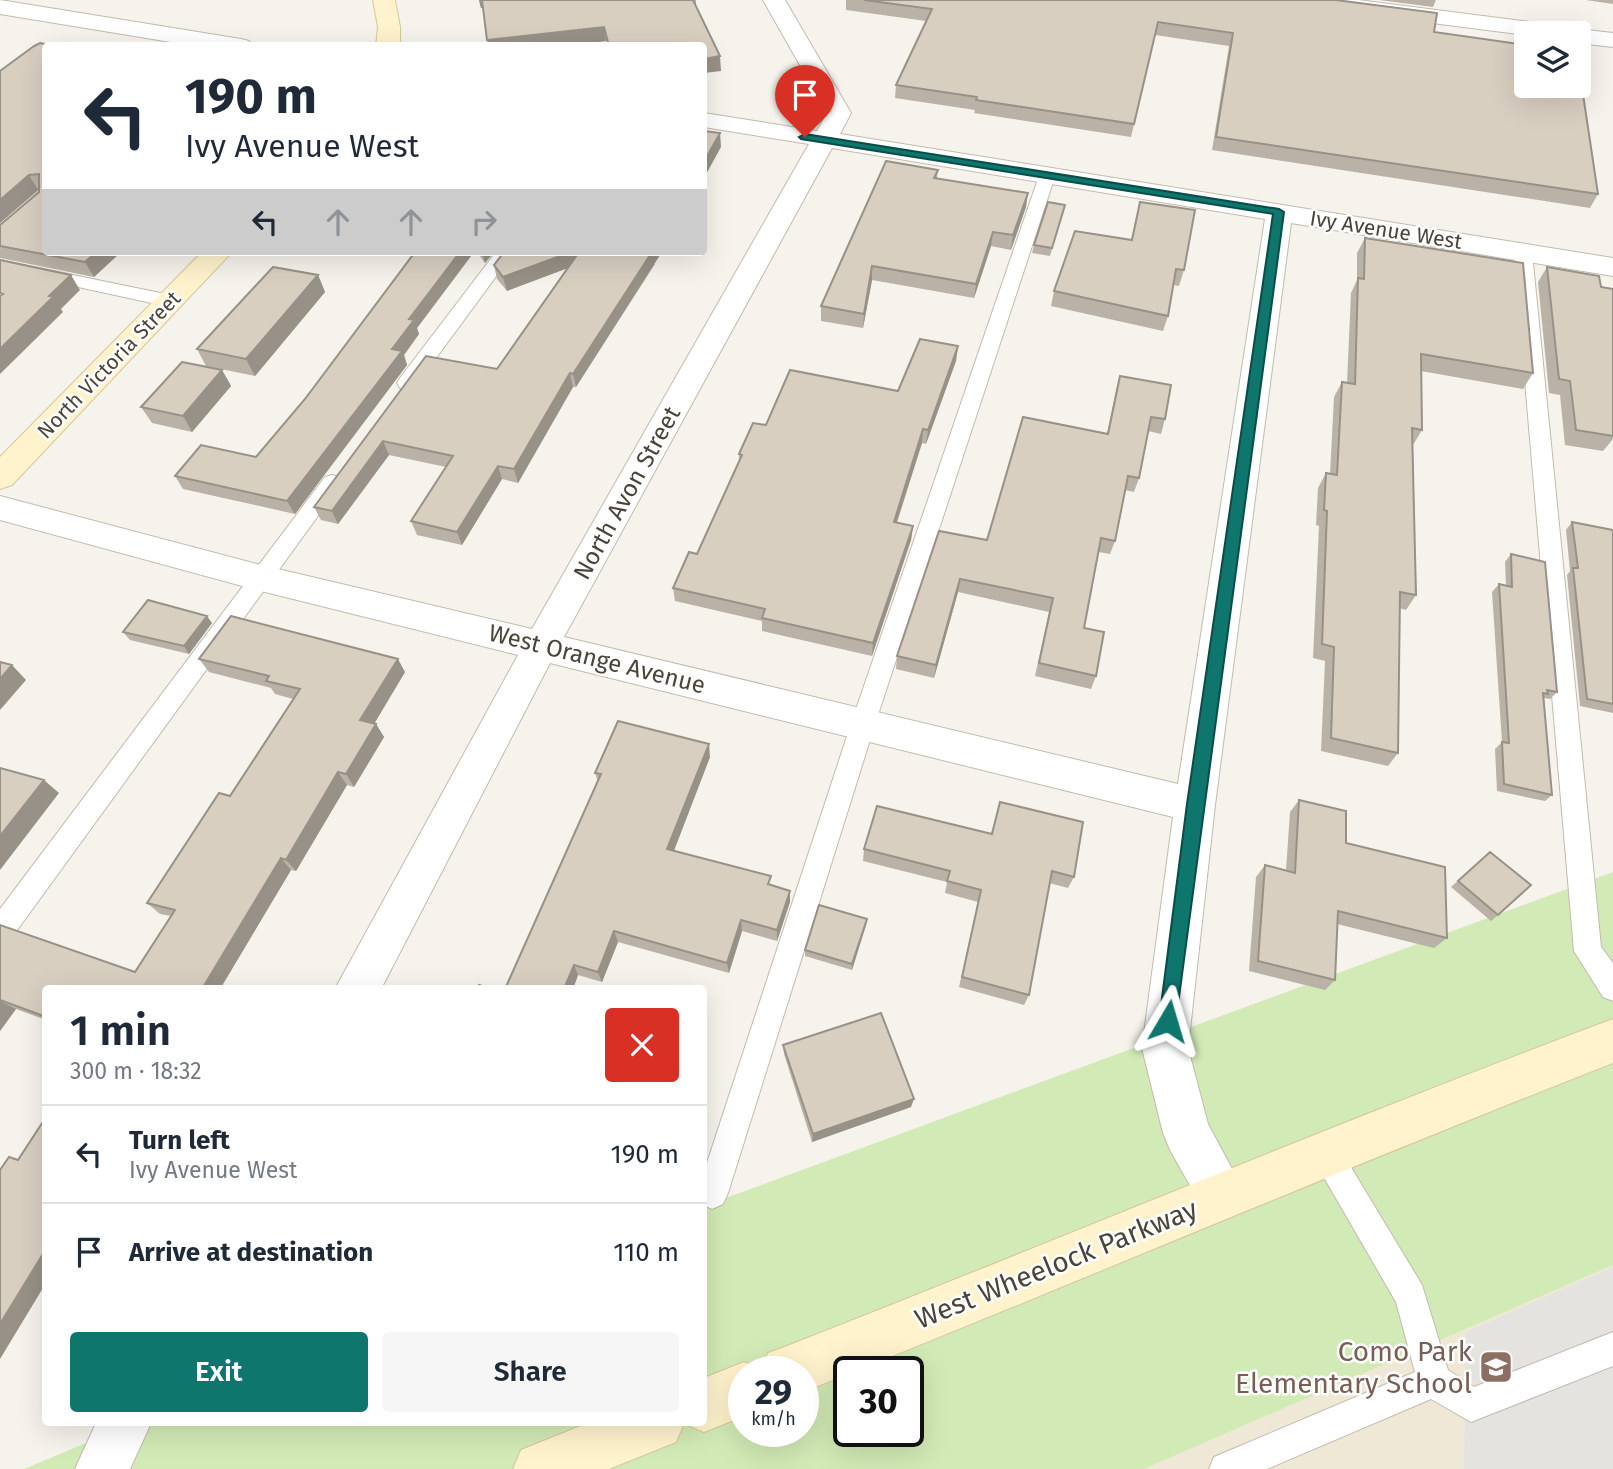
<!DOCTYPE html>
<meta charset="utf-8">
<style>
:root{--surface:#fff;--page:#f6f6f7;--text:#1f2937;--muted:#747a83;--line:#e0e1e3;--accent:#0f766e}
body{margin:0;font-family:"Fira Sans",sans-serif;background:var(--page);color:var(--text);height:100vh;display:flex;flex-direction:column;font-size:26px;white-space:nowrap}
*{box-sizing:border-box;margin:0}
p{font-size:23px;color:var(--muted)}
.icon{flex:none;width:38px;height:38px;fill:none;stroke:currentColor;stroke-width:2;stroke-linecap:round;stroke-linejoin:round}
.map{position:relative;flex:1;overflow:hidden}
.details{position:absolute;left:42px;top:985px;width:665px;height:441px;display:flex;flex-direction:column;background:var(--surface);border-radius:7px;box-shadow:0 7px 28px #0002}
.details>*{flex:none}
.banner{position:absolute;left:42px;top:42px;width:665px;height:214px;border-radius:7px;box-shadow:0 7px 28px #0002;background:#fff;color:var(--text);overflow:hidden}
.controls{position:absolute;left:1514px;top:21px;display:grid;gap:14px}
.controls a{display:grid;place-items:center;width:77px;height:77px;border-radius:7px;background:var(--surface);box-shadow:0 7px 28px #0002;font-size:35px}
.speed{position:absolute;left:728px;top:1356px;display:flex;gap:14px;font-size:35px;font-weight:700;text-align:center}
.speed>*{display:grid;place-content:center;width:91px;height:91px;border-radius:50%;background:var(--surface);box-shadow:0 7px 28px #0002;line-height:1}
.speed small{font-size:18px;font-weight:400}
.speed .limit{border:4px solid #111;border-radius:10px;background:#fff;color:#111}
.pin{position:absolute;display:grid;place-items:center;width:60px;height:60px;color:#fff;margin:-72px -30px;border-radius:50% 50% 50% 0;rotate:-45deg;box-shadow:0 0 7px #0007}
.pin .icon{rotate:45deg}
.me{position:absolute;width:77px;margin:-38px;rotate:7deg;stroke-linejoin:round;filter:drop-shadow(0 0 5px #0008)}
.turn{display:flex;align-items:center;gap:24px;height:147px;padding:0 28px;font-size:32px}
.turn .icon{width:91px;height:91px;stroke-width:2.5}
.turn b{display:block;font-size:49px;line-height:60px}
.lanes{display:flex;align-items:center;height:66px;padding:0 28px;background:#0003;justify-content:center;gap:35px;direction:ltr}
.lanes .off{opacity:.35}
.round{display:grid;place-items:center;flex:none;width:74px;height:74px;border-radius:7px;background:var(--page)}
.headline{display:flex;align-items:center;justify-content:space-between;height:119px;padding:0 28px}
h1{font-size:42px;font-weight:600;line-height:52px}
.action{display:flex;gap:14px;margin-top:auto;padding:14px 28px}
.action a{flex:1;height:80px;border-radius:7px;background:var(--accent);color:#fff;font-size:28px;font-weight:600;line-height:80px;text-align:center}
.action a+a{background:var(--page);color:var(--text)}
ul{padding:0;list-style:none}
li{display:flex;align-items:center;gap:21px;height:98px;padding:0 28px;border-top:2px solid var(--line)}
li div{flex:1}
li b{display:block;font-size:26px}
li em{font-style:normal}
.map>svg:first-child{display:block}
.education{fill:#efe8d6}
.green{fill:#d2eab5;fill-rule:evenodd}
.parking{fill:#e5e3e0}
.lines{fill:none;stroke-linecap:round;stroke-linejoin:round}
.lane-casing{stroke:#c2bbae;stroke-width:2}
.street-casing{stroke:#c2bbae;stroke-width:2}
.secondary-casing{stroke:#d6c79b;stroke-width:2}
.lane{fill:#fff;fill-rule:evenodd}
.street{fill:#fff;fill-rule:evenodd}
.secondary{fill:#fff3cd;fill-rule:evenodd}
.wall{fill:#bab2a6}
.shaded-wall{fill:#979187}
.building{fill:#d8cfc1;stroke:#979187;stroke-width:2}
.route{fill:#0f766e;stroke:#0a4d48;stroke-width:2}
.labels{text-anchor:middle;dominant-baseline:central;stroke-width:5;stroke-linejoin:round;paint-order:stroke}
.far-street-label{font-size:21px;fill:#4b4439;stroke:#fff}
.street-label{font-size:24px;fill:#4b4439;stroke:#fff}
.near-street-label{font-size:28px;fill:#4b4439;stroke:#fff}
.near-education-label{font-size:28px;fill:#785e54;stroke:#fff;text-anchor:end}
</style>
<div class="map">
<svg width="1613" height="1469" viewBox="0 0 1613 1469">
<rect width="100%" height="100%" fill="#f6f3ec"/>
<path class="education" d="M1613,1265V1469H1144Z"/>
<path class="green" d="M1613,872V1265L1144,1469H24L134,1423H704V1206ZM744,1372H803V1432H744ZM849,1372H908V1432H849Z"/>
<path class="parking" d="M1613,1267V1469H1464L1466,1332Z"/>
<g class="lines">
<defs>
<path id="lane" d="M1047,171L1055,176L875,724L728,1193L723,1204L712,1209L704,1205V1172L851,724L1039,176Z
M1523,248L1532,253L1601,947L1613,963V1001L1603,997L1574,951L1514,253Z
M496,252H514L414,388H400L397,383L400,378Z
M0,260L170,295L179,301L170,307L0,270Z
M332,475L339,477L342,482L339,487L10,940L0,944V909L325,477Z
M1326,1140L1337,1144L1422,1285L1448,1370L1474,1387L1613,1332V1366L1471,1422L1431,1399L1267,1469H1209L1214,1457L1415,1372L1396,1302L1311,1155L1315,1144Z"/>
<path id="street" d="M0,0L241,39L249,41L252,46H195L0,14Z
M763,0H785L851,113L840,134L1613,258V276L1291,223L1215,805L1188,1048L1208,1124L1246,1195L1239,1212L1222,1219L1205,1212L1170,1150L1163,1133L1142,1048L1173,817L550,663L381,989H335L518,655L261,591L0,520V496L261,565L532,629L809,144L704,127V113L817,131L827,113ZM832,148L1265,219L1178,784L564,637Z
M1296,0H1358L1561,26L1571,31L1578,29L1613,33V47L1578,43V33L1526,35L1307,7L1299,5Z
M96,1423H151L130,1469H75Z"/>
<path id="secondary" d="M373,0H395L400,27V46H376L378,27Z
M202,252H232L12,485L0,489V457Z
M1613,1019V1063C1342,1169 1071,1285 803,1392V1372H744V1416L704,1432L685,1424L704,1423V1378L744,1362L762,1370L768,1353L787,1346C1063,1238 1336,1123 1613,1019Z
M588,1423H684L676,1442L609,1469H513L521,1450Z"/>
</defs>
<use href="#lane" class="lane-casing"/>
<use href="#street" class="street-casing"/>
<use href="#secondary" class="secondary-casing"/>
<use href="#lane" class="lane"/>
<use href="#street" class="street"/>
<use href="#secondary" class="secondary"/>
</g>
<path class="wall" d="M479,0H696V8L721,71L704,46H607L606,41L568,46H489L483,8H481Z
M846,0H1336L1434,32L1598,194L1590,208L1212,150L1229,46L1155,35L1131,137L974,113L975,110L895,98L896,85L926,21L846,10Z
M1379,0H1436L1433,7Z
M1586,0H1613V4Z
M34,46L46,252H121L94,277L0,258V225L39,192V190L0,223V71Z
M938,170L937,178L1026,207L1011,250L991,246L974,298L872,280L863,328L821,321V306Z
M1140,202L1184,270L1179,286L1173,285L1168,316L1163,331L1051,306L1054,291L1131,240Z
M1065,205L1050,256L1032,253L1034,245Z
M1365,238L1533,373L1523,389L1421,371L1422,430L1413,445L1416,595L1406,610L1399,608L1398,753L1388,766L1321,751L1325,661L1313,658L1319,526L1316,525L1318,488L1326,473L1330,474L1334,397L1342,382L1347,383L1351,293L1357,280V253Z
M415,252H474L417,328L419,334L404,355L407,365L295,514L183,489L175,476L256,457L305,399Z
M477,252H494L485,263Z
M655,264L576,387H573L518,483L502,479L462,545L417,535L411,521L446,467L389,455L338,524L321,520L314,507L426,356L497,369L567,268L507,291L497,279L494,265Z
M1547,267L1601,287L1613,289V439L1603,451L1565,445L1560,395L1549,393L1538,282Z
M318,275L325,292L255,376L206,366L197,349Z
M958,346L956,361L926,444L922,443L897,523L913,526L911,540L872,656L762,631V621L675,601L673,588L697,554L739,461V454L766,425L898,391Z
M222,370L231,386L192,432L152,423L141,407Z
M1120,376L1165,419L1161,434L1148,431L1139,478L1134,492L1125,490L1115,541L1110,554L1099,552L1084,628L1096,676L1091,689L1035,676L1049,612L958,592L934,678L896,669L897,656L987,540L1107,434L1116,390Z
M1572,522L1613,530V713L1580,706L1567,575L1570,571L1566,530Z
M1511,554L1557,692L1550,699L1544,698L1552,795L1545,801L1497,791L1495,749L1502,742L1492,592L1499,584L1506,586L1505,562Z
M212,623L189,654L130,640L123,632Z
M199,659L405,672L374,724H376L384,737L354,787L347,785L296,871L291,870L220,989H46V1020L16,1009L0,1031V925L135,972L171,916L160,914L147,903L230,796L293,699L275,694L271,688L209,672Z
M710,757L674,850L771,885L790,902L777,941L742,931L729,973L618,942L602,982L578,975L573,989H505L598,782L595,773Z
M1299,800L1346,843L1447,938L1434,948L1337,924L1335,980L1325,990L1249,971L1256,877L1265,865L1286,870L1290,812Z
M1000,802L1074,877L1068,888L1049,883L1029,995L1024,1005L959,987L978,902L945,893L947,882L863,861L864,849L991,834Z
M1490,852L1498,915L1491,921L1451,887Z
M866,925L852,970L805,956V950Z
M783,1045L911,1107L812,1142L784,1054Z"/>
<path class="shaded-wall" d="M479,0H483L484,8H481Z
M604,27L606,41L568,46H489L487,40Z
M720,56L721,71L704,73V59Z
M720,133L721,147L704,178V162Z
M29,175L38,190L0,223V200Z
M1028,193L1026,207L1011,250L1013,235Z
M993,232L991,246L974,298L976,284Z
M96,252H121L94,277L85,262Z
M460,252H474L417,328L419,334L404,355L407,365L295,514L287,501L392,349L409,319Z
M482,252H494L485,263Z
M571,252H582L584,262L507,291L503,277Z
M652,252H662L576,387L573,374Z
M872,266V280L863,328L864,314Z
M71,275L80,290L61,309L63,312L0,374V349L49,296Z
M318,275L325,292L255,376L246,359Z
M958,346L956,361L926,444L928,430Z
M222,370L231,386L192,432L183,416Z
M570,373L573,387L518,483L514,469Z
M923,429L922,443L892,536L894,522Z
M383,441L389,455L338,524L332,511Z
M498,466L502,479L462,545L457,532Z
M913,526L911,540L872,656L873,643Z
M960,579L958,592L934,678L936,665Z
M207,616L212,623L189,654L184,646Z
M398,659L405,672L368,734L360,720Z
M12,665L26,680L0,710V679Z
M376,724L384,737L354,787L346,774Z
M709,744L710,757L670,861L667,849Z
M338,772L347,785L296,871L286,860Z
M44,780L59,793L0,870V836Z
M281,858L291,870L220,989H202Z
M790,891V902L777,941V930Z
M867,919L866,925L852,970V964Z
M741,920L742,931L729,973L727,963Z
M614,931L618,942L602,982L598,972Z
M574,965L578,975L573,989H564Z
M0,1001L16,1009L0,1031Z
M914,1099L911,1107L812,1142L813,1134Z
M46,1249V1283L0,1359V1324Z"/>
<path class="building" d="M482,0H693L720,56L704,59V46H609L604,27L487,40Z
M864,0H1336L1437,13L1434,32L1526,45V86H1578V61L1598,194L1216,137L1233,33L1158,22L1134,124L976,100L977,97L896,85L932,9Z
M40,43L54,46H46V252H96L85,262L0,246V225L39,192V174L29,175L0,200V71L34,46Z
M704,131L720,133L704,162Z
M886,161L938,170L934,178L1028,193L1013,235L993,232L976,284L872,266L864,314L821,306Z
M1048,202L1065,205L1052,248L1034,245Z
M1140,202L1195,210L1184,270L1176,269L1168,316L1054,291L1075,231L1132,240Z
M1365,238L1523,263L1533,373L1421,354L1422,430L1412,428L1416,595L1400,592L1398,753L1331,738L1334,647L1322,644L1327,511L1324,510L1326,473L1337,475L1342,382L1355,384L1358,278L1364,279Z
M415,252H460L409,319L414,320L392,349L402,351L287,501L175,476L201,445L256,457L305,399Z
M504,252H571L503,277L494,265Z
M579,252H652L573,374L570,373L514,469L498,466L457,532L411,521L453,456L383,441L332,511L314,507L426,356L497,369Z
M0,260L71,275L49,296L53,297L0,349V296L3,294L0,293Z
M273,267L318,275L246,359L197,349Z
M1547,267L1599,276L1601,287L1613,289V436L1576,430L1570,381L1559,379Z
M920,339L958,346L928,430L923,429L894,522L913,526L873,643L762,618L765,609L673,588L689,552L697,554L742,455L739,454L753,423L766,425L790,370L898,391Z
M182,362L222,370L183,416L141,407Z
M1120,376L1171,385L1165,419L1151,417L1139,478L1128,476L1115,541L1101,538L1084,628L1104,632L1096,676L1039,663L1053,598L960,579L936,665L897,656L939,531L987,540L1023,417L1108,434Z
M1572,522L1613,530V704L1587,699L1573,568H1578Z
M1511,554L1545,562L1557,692L1547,690L1548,694L1543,693L1552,795L1504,784L1502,742L1509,743L1499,584L1512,587Z
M148,600L207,616L184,646L123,632Z
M231,616L398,659L360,720L376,724L346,774L338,772L286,860L281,858L202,989H46V1017L0,1000V925L135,972L175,910L147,903L219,793L230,796L300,689L266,681L269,676L199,659Z
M0,662L12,665L0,679Z
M618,721L709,744L667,849L771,876L768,884L790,891L777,930L741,920L727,963L614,931L598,972L574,965L564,989H505L601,774L595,773Z
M0,768L44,780L0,836Z
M1299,800L1346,811V843L1445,867L1447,938L1338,911L1335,980L1258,961L1265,865L1295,873Z
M1000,802L1083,822L1074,877L1052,871L1029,995L962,977L981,890L947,881L950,871L864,849L877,806L992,834Z
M1490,852L1531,885L1498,915L1458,881Z
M819,905L867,919L852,964L805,950Z
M479,985L492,989H477Z
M881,1013L914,1099L813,1134L783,1045Z
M46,1117V1249L0,1324V1170L9,1157L18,1160Z"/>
<path class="route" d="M805,134L1279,209L1284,212L1175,1027L1168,1030L1162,1027L1159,1021L1187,804L1273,214L801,139L799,137Z"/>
<defs>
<symbol id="school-square" viewBox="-11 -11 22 22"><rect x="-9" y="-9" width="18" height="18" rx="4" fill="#8d6e63" stroke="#fff"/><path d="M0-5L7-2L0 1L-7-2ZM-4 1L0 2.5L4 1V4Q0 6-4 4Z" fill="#fff"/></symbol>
</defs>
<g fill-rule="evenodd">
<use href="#school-square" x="1477" y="1348" width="38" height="38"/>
</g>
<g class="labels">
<g class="far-street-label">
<text transform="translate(1386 230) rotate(9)">Ivy Avenue West</text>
<text transform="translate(109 365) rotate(-46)">North Victoria Street</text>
</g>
<g class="street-label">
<text transform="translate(627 493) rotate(-61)">North Avon Street</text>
<text transform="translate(597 659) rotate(14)">West Orange Avenue</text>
</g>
<g class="near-street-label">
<text transform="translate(1056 1264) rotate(-22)">West Wheelock Parkway</text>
</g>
<g class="near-education-label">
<text x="1472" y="1351">Como Park<tspan x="1472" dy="32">Elementary School</tspan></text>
</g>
</g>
</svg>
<div class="controls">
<a><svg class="icon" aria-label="layers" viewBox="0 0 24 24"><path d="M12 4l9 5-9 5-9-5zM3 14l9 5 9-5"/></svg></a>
</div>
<div class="speed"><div>29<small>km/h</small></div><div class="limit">30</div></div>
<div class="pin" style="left:805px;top:137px;background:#d93025"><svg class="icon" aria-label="arrive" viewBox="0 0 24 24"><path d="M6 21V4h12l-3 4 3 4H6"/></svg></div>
<svg class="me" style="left:1168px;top:1021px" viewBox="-20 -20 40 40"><path d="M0-17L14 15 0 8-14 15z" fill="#0f766e" stroke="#fff" stroke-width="4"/></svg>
<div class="banner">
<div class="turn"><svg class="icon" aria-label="left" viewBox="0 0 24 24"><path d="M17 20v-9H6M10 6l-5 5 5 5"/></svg><div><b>190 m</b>Ivy Avenue West</div></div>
<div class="lanes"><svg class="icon" aria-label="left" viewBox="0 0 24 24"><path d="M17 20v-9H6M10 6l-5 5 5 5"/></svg><svg class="icon off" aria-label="ahead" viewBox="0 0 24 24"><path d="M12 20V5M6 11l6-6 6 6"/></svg><svg class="icon off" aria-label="ahead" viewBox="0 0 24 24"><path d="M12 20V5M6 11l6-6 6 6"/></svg><svg class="icon off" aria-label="right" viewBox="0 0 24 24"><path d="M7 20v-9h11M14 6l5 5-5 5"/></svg></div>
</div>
<section class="details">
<div class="headline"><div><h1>1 min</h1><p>300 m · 18:32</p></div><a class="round" style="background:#d93025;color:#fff"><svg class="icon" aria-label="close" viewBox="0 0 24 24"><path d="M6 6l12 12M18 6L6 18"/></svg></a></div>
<ul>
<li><svg class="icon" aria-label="left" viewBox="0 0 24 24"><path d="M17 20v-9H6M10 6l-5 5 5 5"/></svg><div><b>Turn left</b><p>Ivy Avenue West</p></div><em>190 m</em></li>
<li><svg class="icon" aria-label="arrive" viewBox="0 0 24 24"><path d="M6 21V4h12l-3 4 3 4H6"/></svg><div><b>Arrive at destination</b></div><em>110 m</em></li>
</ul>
<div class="action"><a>Exit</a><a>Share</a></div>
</section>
</div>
